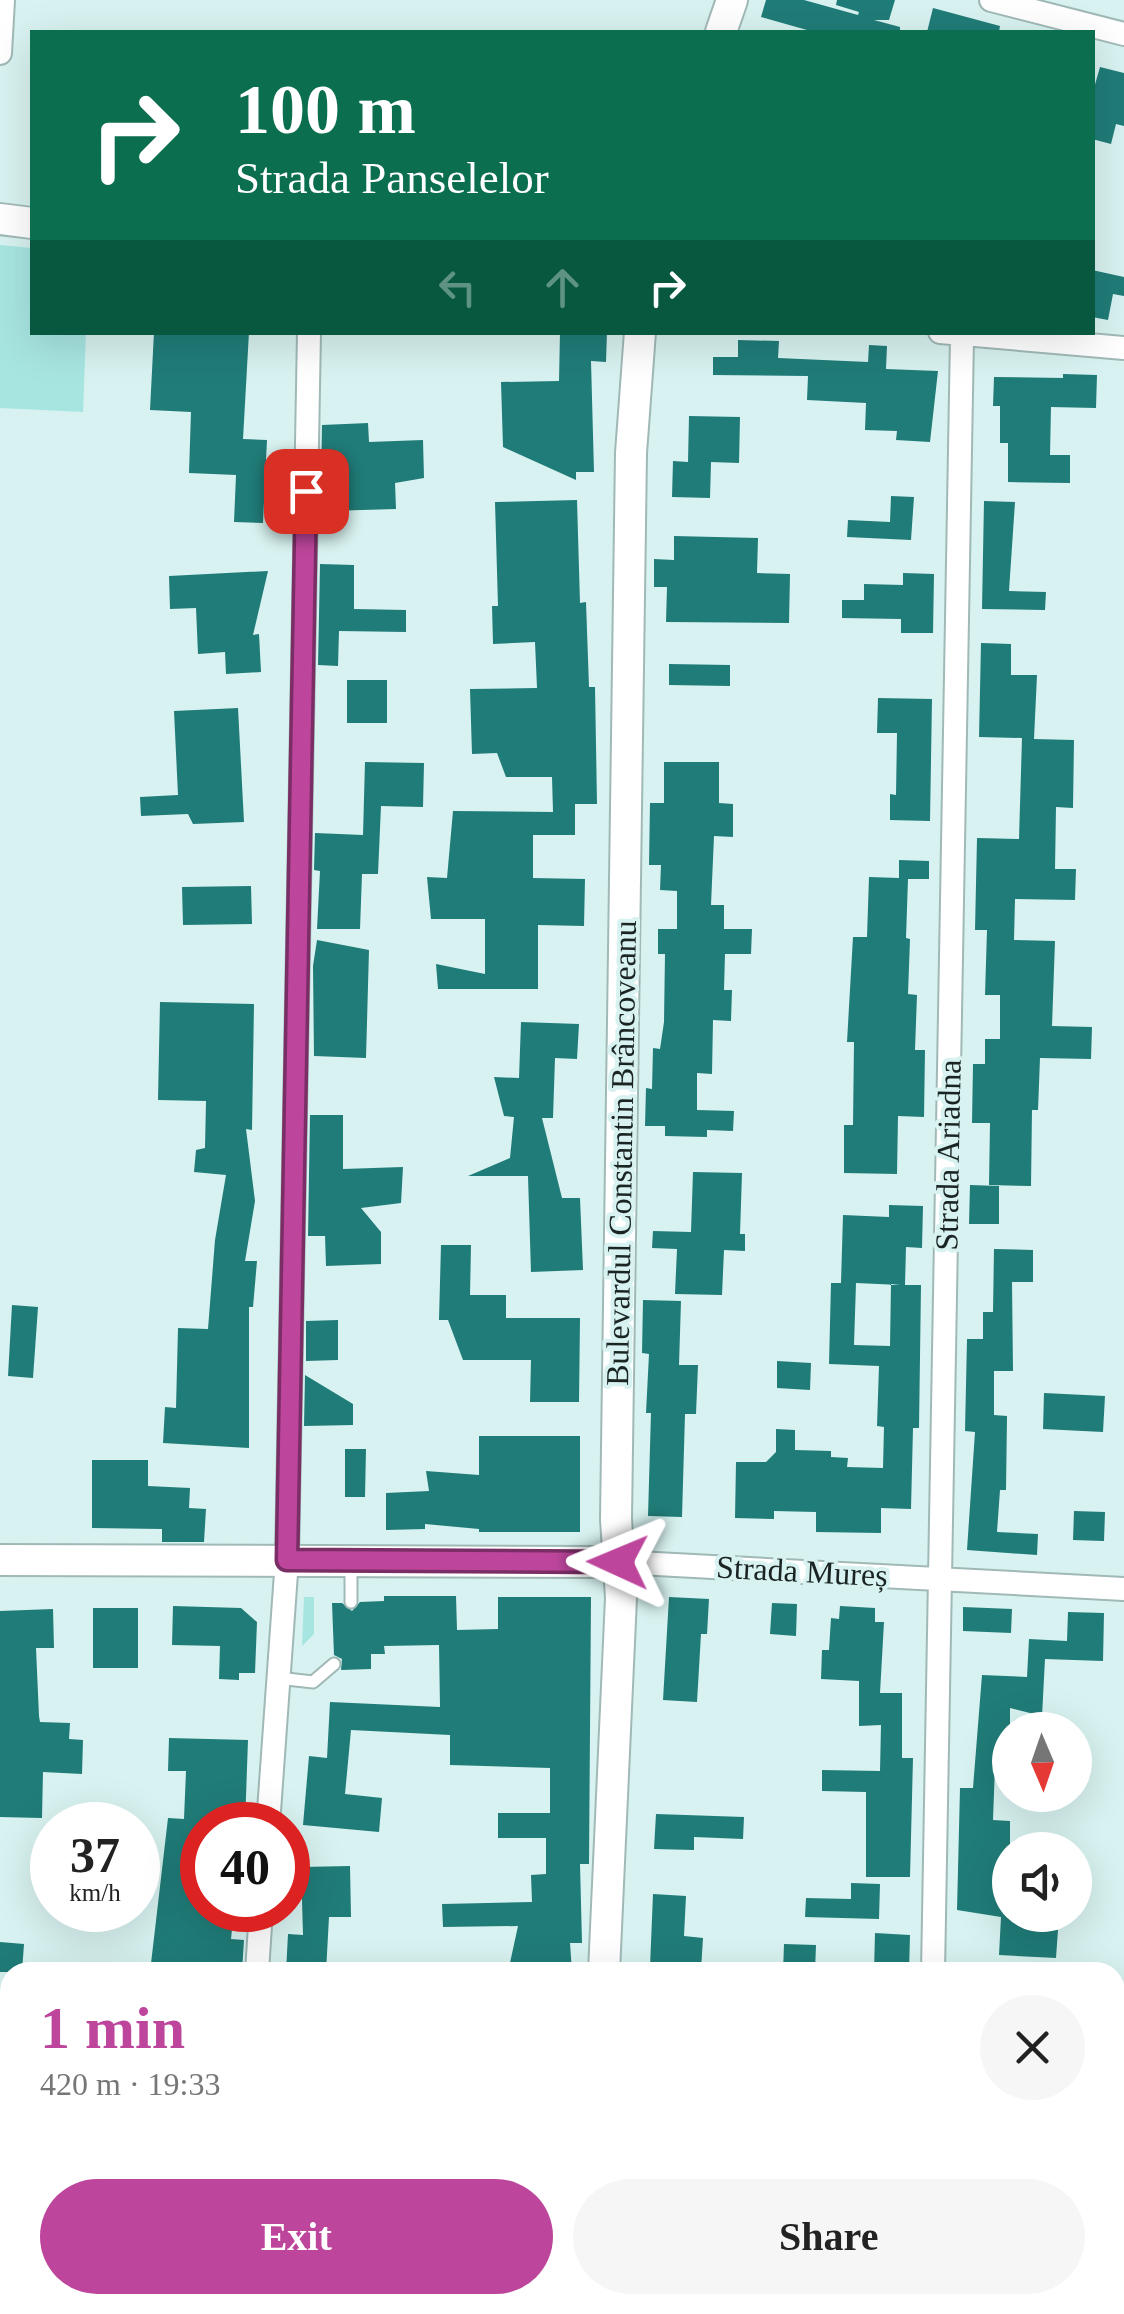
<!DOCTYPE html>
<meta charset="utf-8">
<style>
:root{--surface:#fff;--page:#f6f6f6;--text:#222;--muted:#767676;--accent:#bd469c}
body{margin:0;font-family:"Times New Roman",serif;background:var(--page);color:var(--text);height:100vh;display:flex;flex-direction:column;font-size:38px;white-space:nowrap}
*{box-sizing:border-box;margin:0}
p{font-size:32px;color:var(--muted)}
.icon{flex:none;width:55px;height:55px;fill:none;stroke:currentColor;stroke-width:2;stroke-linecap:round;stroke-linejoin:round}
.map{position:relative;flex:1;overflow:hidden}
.drawer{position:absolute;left:0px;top:1962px;width:1125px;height:352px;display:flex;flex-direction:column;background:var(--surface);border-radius:30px 30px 0 0;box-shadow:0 10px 40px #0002}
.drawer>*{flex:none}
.top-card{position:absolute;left:30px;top:30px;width:1065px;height:305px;border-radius:0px;box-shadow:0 10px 40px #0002;background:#0b6e4f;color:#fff;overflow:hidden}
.needle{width:65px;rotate:178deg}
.fabs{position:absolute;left:992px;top:1712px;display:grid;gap:20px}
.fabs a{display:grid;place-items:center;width:100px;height:100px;border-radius:50%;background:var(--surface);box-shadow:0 10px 40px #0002;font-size:50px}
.speed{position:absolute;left:30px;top:1802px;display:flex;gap:20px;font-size:50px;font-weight:700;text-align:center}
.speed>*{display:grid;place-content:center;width:130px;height:130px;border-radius:50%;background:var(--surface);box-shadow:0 10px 40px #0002;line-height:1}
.speed small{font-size:25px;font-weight:400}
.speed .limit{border:15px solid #d22;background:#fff;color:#111}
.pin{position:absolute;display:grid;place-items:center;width:85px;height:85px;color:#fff;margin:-42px;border-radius:20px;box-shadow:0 5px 15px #0006}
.me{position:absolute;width:110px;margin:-55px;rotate:271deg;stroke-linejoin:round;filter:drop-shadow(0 0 8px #0008)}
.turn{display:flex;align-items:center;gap:35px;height:210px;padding:0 40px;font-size:45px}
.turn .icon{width:130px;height:130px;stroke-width:2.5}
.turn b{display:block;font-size:70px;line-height:85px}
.lanes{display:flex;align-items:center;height:95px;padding:0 40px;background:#0003;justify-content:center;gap:50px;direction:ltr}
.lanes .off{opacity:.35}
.round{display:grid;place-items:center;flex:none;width:105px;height:105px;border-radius:52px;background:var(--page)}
.summary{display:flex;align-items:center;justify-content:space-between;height:170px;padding:0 40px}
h1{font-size:60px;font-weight:700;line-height:75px;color:var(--accent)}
.primary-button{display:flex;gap:20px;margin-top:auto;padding:20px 40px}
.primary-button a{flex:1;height:115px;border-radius:60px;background:var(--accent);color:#fff;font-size:40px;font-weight:700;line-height:115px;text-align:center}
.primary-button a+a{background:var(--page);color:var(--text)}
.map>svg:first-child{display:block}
.green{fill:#a7e5e1}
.building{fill:#207c78;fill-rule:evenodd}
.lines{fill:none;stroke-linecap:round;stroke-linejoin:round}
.lane-casing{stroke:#a0b9b7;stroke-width:15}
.street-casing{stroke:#a0b9b7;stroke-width:26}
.secondary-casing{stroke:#a0b9b7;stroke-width:34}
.lane{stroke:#fff;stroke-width:11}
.street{stroke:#fff;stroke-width:22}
.secondary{stroke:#fff;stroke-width:30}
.route-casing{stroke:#7b2e65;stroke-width:25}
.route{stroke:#bd469c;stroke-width:18}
.labels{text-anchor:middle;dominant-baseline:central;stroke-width:8;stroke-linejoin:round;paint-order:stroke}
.street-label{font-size:32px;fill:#1a2423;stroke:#d7f2f0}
</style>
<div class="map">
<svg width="1124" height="2314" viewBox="0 0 1124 2314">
<rect width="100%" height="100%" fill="#d7f2f0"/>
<path class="green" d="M0,245L32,248V332L86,333L83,412L0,408Z
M304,1597H314V1634L302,1646Z"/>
<path class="building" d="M766,0H804L858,15L859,12L836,5L837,0H895L889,20H874L900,27V32H814L761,17Z
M933,8L1000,26L999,32H927Z
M1100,67L1124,73V126L1116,124L1111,144L1092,139V95Z
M1092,270L1124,277V296L1113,294L1108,320L1092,317Z
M154,332H249L243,439L267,440L263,523L234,522L236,475L189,473L191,412L150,410Z
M560,332H607L606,362L591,361L594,472H576V480L503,447L501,382L559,381Z
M738,340L779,341L778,358L868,362L869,345L887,346L886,369L938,371L930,442L896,440L897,431L865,430L866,403L807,400L808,376L713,375V357H738Z
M1063,374L1097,375L1096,408L1051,407L1050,455H1070V483L1008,482V443H1000V406H993L994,377L1063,378Z
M689,416L740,417L739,463L711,462L710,498L672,497L673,461L688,462Z
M368,423L369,442L423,440L424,478L395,483L396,509L328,511L327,482H321L322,425Z
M891,496L914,497L911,540L847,537L848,520L890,522Z
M577,500L580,603L586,602L589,687H595L597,804H575V835H533V878L585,879L584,926L538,925V989H438L436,964L485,974V919H431L427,877L447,878L453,811L553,812L552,777H506L497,753L472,754L470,689L537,688L535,642L493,644L492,606H498L495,502Z
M984,501L1015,502L1009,591L1046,592L1045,610L982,609Z
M674,536L758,538L757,573L790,574L789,623L666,622L667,587H654V559L674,560Z
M320,564L354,565V609L406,610V632L339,631L338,666L318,665Z
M268,571L253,635L259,634L261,672L226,674L225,652L198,654L196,608L170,609L169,576Z
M903,573L934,574L933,633H901V619L842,618V600H864V584L903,585Z
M981,643L1011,644V675H1037L1034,739L1074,740L1073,808L1056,807L1055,869H1076L1075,900L1015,899L1014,940L1055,941L1052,1026L1092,1027L1091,1059L1040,1058L1038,1110H1032L1031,1186L989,1185L990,1123H972L973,1064H985V1039H1000V995H985L987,930H975L977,838L1019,839L1022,738L979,737Z
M669,664L730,665V686L669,685Z
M347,680H387V723H347Z
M878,698L932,699L930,821L890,820V794L896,795L897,733H877Z
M238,708L244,822L193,824L188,814L141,816L140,797L178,795L174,711Z
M365,762L424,763L423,807L381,806L378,874H362L360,929H317L320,871L314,870L315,833L363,835Z
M664,762H719V803L733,804V837L714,836L711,905H724V929H752L751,954H725L724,990H732L731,1021L713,1020L712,1074L697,1073V1110L734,1111L733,1131L707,1130V1137L665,1136V1126H645L646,1088L652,1089L653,1048L660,1049L664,1022L665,954H658V929H677V891L660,890L661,865H649L650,803H664Z
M899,860L929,861V879H908L906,938L910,939L908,994L917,995L915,1050H925L924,1117L898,1116L897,1174L844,1173V1125H853L854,1042H847L853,937H867L869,877L899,878Z
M251,886L252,924L183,925L182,887Z
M317,940L369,950L366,1058L314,1056L313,966Z
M160,1002L254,1004L252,1130L246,1129L255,1201L245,1261H257L253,1307H249V1448L163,1443L165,1407L176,1408L178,1328L208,1329L215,1240L226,1175L194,1172L196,1150L205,1148L206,1101L158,1100Z
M521,1022L579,1024L577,1059L555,1058L553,1118H542L562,1198H580L583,1270L531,1272L528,1176H468L510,1158L514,1117L504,1116L494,1077L519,1078Z
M310,1115H343V1169L403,1167L401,1203L361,1208L381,1232V1264L326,1266L325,1236H308Z
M693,1172L742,1173L740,1234H745V1251L724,1250L722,1295L675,1294L677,1249L652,1248L653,1231L691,1232Z
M970,1185L999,1186V1224H969Z
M889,1205L923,1206L922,1248L906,1247L905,1285H921L919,1428H913L911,1509L881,1508V1533L816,1532V1512L774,1511V1519L735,1518L736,1462H766L776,1452V1429L795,1430V1450L831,1451V1457L848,1458L847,1467L883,1468L884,1427L877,1426L879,1366L829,1364L831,1283H841L843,1215L889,1217ZM856,1283L900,1285L891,1284L890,1346L854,1345Z
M441,1245H471L470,1295H506V1318H580L579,1402H530L531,1360H463L448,1320H439Z
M994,1249L1033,1250V1282H1012L1013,1371H994V1415L1007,1416L1006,1490H1000L997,1532L1038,1534L1037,1555L967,1550L975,1432L965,1431L967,1339H983V1312H993Z
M643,1300L681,1301L679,1365H698L696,1414H685L682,1517L648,1516L651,1413H646L649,1354L642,1353Z
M12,1305L38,1307L33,1378L8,1376Z
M338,1320V1360L306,1361V1321Z
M777,1361L811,1363L810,1390L777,1388Z
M305,1375L353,1404V1425L304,1426Z
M1044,1393L1105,1396L1103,1432L1043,1429Z
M479,1436H580V1532H479V1529L425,1524V1529L386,1530V1493L429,1491L426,1471L479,1475Z
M345,1449H366L365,1497H345Z
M92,1460H148V1486L190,1488L189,1508L206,1509L204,1542H162V1529L92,1528Z
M1074,1511L1105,1512L1104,1541L1073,1540Z
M384,1596H456L457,1630L498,1629V1597H591L589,1864H580L582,1943H570L572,1972H508L518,1926L443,1927L442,1904L532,1902L531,1875L546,1874V1838H498V1813H550V1768L450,1765V1735L351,1730L345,1794L382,1798L379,1832L303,1825L309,1756L327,1758L330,1702L440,1707L439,1645L384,1646L385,1654H371V1669L341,1670L342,1659L334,1655L332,1603H342L352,1611L360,1602L384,1601Z
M669,1597L709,1599L707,1634H701L697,1702L663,1700Z
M772,1603L797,1604L796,1636L770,1634Z
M173,1606L241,1608L257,1622L255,1673H239V1680L219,1679L220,1646L172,1645Z
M840,1606L875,1608V1622H884L880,1693H902V1758H913L910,1877H866V1792L822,1791V1770L880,1771L881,1725L859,1726V1681L821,1679L822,1650H829L831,1618L839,1619Z
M963,1607L1012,1609L1011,1633L963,1631Z
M93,1608H138V1668H93Z
M53,1609L54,1648H36L39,1716L40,1722L70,1723L69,1739L83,1740L82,1774L43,1772L42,1818L0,1817V1611Z
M1068,1612L1104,1613L1103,1661L1045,1659L1042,1716L1010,1708V1767L995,1766L993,1820L1010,1821V1915H1031V1929L1058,1930L1056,1958L999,1955L1001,1917L957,1910L960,1788H973L982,1675L1027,1677L1029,1639L1067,1641Z
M169,1738L248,1740L245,1825H202V1910H234L231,1939L244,1940L242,1972H150L168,1818L184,1819L186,1771H168Z
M656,1814L744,1817L743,1839L694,1837V1850L654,1849Z
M350,1866L351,1917H329L326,1972H286L288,1934L303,1935L301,1867Z
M851,1883L880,1884L879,1919L805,1917L806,1898L851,1899Z
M653,1894L686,1896L684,1936L703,1938L701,1970L650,1967Z
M875,1933L910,1935L909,1972H874Z
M0,1942L24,1944L22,1972H0Z
M784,1944L816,1945L815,1972H783Z"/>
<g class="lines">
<defs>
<path id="lane" d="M351,1561V1602
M278,1678L313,1682L334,1664"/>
<path id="street" d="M991,0L1124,34
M0,53L3,0
M940,332L1124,348
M619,1562L1124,1589
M268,1825L287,1559L309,332
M257,1972L261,1910
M933,1972L962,337
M232,2314V2305
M926,2314L927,2305"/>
<path id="secondary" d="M721,32L732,0
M0,219L32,223
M0,1560L619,1562
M604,1972L621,1598L616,1519L631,453L640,332
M587,2314V2305"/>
</defs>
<use href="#lane" class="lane-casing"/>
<use href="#street" class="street-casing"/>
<use href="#secondary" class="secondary-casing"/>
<use href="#lane" class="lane"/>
<use href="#street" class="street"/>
<use href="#secondary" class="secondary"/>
</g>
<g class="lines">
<defs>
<path id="route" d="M306,491L287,1560L618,1562"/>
</defs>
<use href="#route" class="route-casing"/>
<use href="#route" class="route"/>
</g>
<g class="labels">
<g class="street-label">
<text transform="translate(621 1153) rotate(-89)">Bulevardul Constantin Brâncoveanu</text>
<text transform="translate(948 1155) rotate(-89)">Strada Ariadna</text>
<text transform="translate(802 1571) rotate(3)">Strada Mureș</text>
</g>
</g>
</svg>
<div class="fabs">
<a><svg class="needle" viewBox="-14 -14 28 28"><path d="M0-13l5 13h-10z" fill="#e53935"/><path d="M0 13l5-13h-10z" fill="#767676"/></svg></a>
<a><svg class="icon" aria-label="sound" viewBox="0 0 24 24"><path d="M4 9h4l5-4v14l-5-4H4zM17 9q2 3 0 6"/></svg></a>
</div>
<div class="speed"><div>37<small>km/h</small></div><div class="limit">40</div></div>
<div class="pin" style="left:306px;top:491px;background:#d93025"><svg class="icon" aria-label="arrive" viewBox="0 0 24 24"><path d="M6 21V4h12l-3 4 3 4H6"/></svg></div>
<svg class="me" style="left:618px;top:1562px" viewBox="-20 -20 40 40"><path d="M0-17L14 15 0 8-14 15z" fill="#bd469c" stroke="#fff" stroke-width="4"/></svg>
<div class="top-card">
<div class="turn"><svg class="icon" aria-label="right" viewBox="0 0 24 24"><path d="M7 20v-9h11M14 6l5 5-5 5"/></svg><div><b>100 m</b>Strada Panselelor</div></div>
<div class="lanes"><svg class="icon off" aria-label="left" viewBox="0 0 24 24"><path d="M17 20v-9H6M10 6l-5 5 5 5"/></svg><svg class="icon off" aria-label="ahead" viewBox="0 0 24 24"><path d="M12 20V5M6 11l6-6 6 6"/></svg><svg class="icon" aria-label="right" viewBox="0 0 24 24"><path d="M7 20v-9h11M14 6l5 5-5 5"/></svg></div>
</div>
<section class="drawer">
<div class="summary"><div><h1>1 min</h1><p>420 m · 19:33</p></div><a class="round"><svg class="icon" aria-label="close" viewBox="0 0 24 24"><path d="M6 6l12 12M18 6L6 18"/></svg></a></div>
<div class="primary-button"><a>Exit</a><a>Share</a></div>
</section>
</div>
